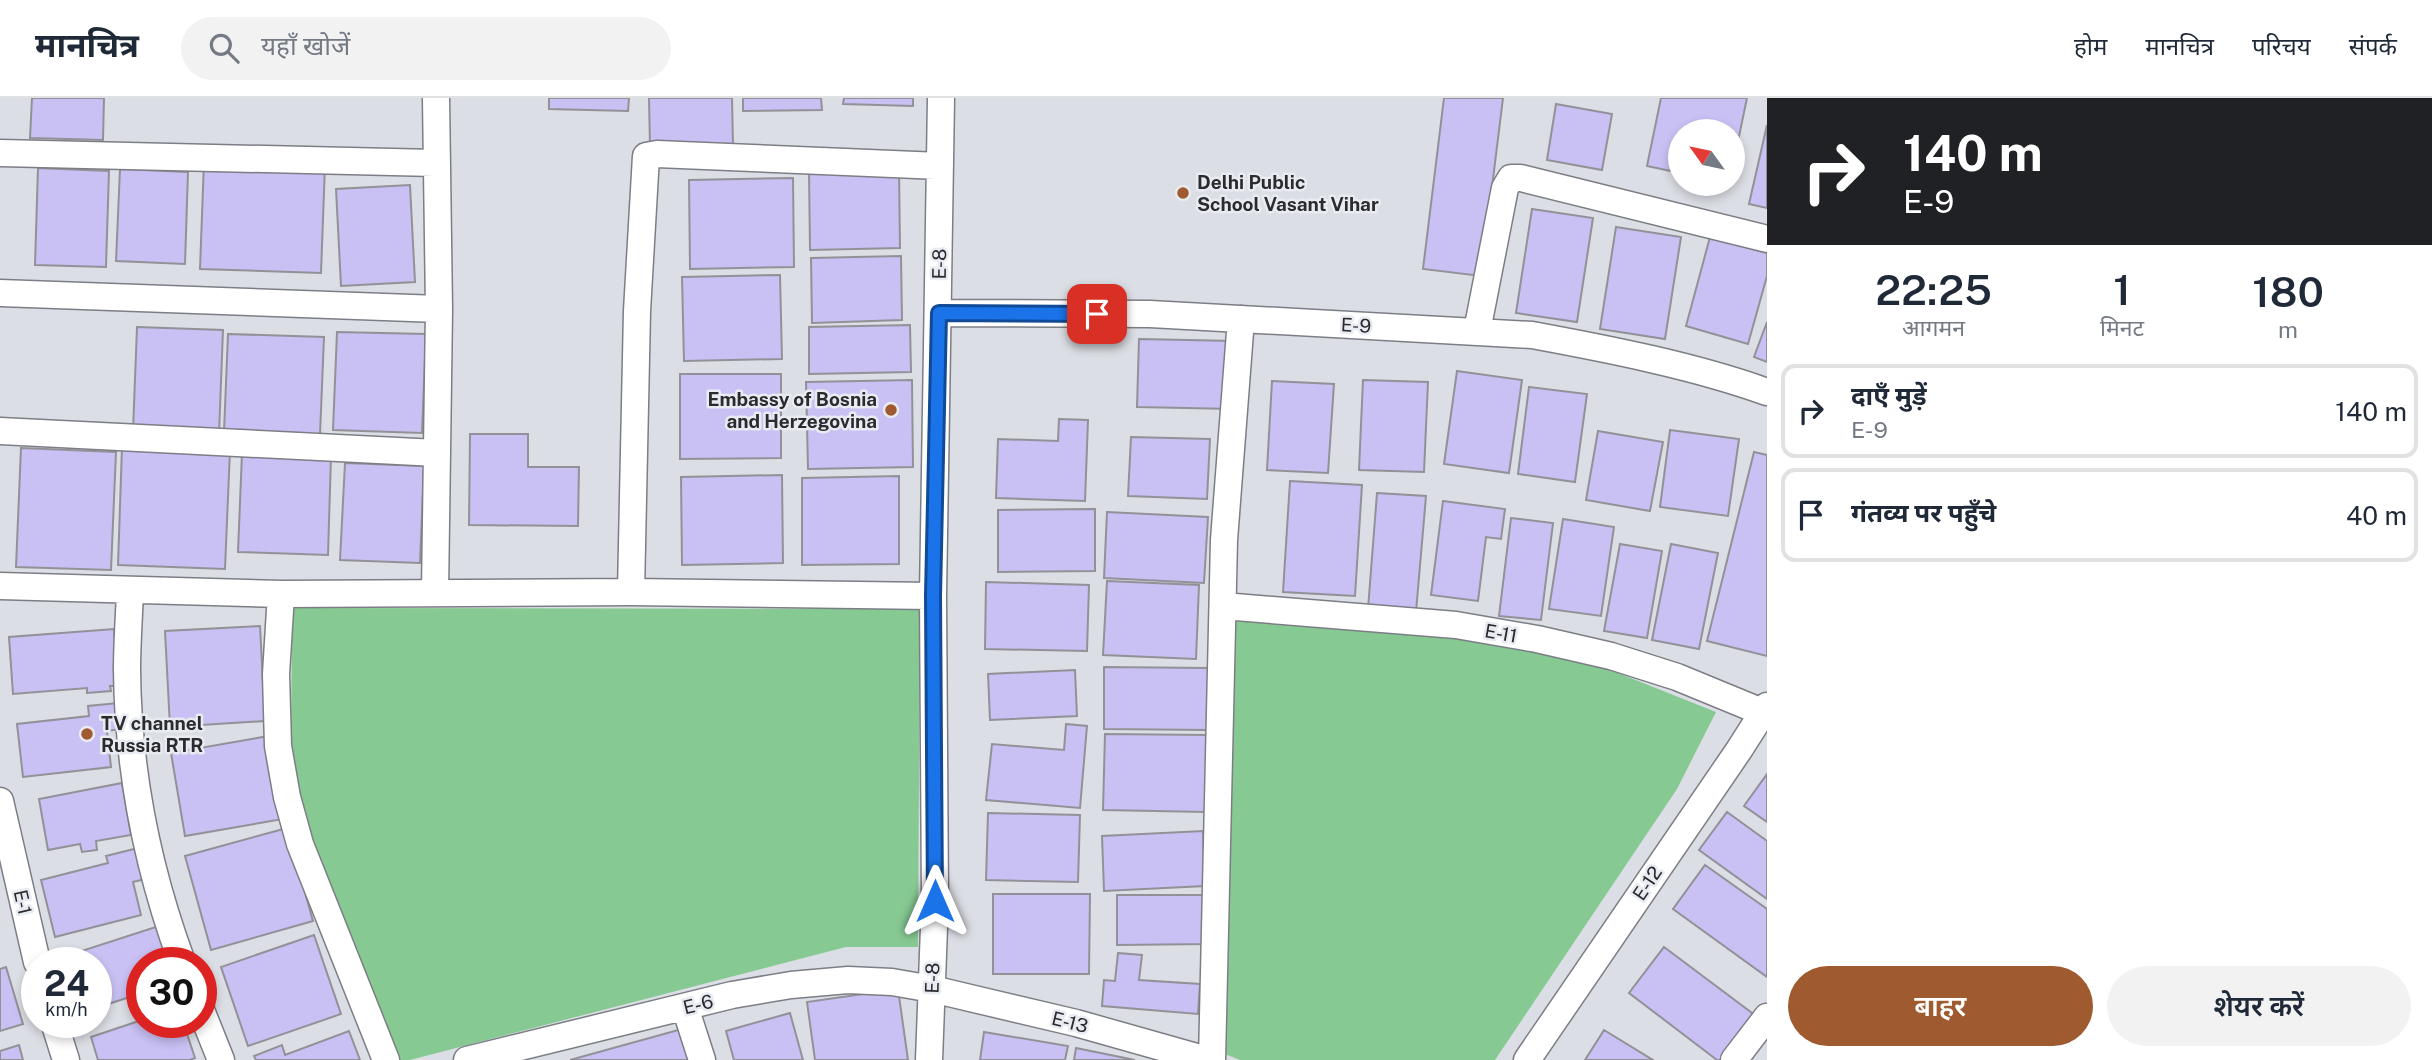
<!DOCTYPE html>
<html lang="hi">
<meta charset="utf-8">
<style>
:root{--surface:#fff;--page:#f2f2f3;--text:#1f2937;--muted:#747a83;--line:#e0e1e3;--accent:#9f5a2f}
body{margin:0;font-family:"Public Sans","Noto Sans Devanagari",sans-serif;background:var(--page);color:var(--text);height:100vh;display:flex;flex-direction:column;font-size:26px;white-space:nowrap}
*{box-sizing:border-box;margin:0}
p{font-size:23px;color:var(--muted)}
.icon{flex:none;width:38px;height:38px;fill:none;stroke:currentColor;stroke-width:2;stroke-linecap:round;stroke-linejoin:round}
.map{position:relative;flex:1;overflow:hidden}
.sheet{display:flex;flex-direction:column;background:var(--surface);width:665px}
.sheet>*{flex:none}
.banner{background:#202124;color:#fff;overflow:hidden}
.needle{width:46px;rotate:303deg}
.controls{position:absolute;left:1668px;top:21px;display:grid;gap:14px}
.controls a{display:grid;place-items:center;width:77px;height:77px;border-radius:50%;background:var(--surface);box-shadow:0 4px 10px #0003;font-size:35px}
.speed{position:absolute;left:21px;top:849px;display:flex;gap:14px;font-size:35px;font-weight:700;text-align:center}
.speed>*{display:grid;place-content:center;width:91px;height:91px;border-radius:50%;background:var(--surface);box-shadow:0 4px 10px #0003;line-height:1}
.speed small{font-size:18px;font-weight:400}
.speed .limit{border:10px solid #d22;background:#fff;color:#111}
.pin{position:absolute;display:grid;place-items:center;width:60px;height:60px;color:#fff;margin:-30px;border-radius:14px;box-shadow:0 4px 10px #0006}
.me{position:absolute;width:77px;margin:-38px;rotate:0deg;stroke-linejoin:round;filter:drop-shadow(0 0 5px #0008)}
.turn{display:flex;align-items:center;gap:24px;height:147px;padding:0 21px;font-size:32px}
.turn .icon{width:91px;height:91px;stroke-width:2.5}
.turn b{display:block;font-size:49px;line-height:60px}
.eta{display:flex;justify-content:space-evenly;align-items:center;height:119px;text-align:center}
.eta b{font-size:42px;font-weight:600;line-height:49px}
.primary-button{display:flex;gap:14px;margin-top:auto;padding:14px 21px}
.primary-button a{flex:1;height:80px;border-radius:42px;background:var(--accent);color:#fff;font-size:28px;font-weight:600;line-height:80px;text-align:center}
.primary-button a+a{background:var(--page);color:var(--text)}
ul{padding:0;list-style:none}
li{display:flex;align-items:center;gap:21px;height:94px;margin:0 14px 10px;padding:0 7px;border:4px solid var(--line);border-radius:14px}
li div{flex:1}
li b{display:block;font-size:26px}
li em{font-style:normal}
header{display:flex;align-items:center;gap:42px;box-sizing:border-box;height:98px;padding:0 35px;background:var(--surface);border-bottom:2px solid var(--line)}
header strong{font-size:33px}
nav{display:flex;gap:38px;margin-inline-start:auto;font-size:24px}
.search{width:490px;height:63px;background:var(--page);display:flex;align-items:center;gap:18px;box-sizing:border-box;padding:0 24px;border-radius:38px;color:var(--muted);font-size:26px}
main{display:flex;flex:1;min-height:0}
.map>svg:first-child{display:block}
.green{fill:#87c993}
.building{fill:#c9c0f3;stroke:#929198;stroke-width:2}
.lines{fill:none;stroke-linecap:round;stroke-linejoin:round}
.street-casing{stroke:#7c7e85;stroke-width:29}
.street{stroke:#fff;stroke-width:26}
.route-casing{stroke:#114b97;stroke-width:18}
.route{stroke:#1a73e8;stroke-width:12}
.poi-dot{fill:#9f5a2f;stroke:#e9ebf3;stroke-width:2.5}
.labels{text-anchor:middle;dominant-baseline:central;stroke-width:5;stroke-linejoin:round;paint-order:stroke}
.poi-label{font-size:19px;font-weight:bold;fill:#2a2b2d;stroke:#e9ebf3;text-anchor:start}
.street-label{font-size:19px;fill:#2a2b2d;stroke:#e9ebf3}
</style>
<header>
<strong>मानचित्र</strong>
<div class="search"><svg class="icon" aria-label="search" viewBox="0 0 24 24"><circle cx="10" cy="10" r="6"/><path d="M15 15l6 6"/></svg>यहाँ खोजें</div>
<nav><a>होम</a><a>मानचित्र</a><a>परिचय</a><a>संपर्क</a></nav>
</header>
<main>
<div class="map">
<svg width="1767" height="962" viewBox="0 0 1767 962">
<rect width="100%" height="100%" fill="#dcdee5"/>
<path class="green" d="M292,510L920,511L918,849H846L410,962H395L310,740L291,657Z
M1231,523L1445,536L1598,567L1716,614L1677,691L1495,962H1240L1217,953Z"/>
<path class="building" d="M32,0H104L103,42L30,40Z
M549,0H629L628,13L549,11Z
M649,0H732L733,47L650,49Z
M743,0H821L822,12L743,13Z
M844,0H913V8L843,6Z
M1444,0H1503L1481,178L1423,171Z
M1661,0H1747L1732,72V33H1680V75L1647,68Z
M1556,6L1612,16L1602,72L1547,62Z
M1767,27V110L1749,106Z
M204,63L325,67L321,175L200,171Z
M38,70L109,73L106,169L35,167Z
M120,71L188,74L185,166L116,163Z
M899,71L900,150L810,152L809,73Z
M793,80L794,169L690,171L689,82Z
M410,87L415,184L341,188L336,91Z
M1532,111L1593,120L1577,224L1516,215Z
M1616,129L1681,139L1665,241L1600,231Z
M1710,139L1767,155V178L1748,246L1686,228Z
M901,158L902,222L812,225L811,160Z
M780,177L782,261L684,263L682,179Z
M1767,224V264L1754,259Z
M910,227L911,274L809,276V229Z
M137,229L223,232L219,336L133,333Z
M337,234L426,236L422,335L333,332Z
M228,236L324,239L320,337L224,334Z
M1139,241L1235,243L1234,311L1137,309Z
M1457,273L1522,282L1509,375L1444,366Z
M680,276H781V360L680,361Z
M912,282L913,369L808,371L806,284Z
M1363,282L1428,284L1424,374L1359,372Z
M1272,283L1334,286L1328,375L1267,372Z
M1529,289L1587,296L1575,384L1518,376Z
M1059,321L1088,322L1085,403L996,400L998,341L1058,343Z
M1670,332L1739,341L1728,418L1660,409Z
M1598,333L1663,344L1650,413L1586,402Z
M470,336H528V369H579L578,428L469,427Z
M1131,339L1210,341L1207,401L1128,398Z
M122,349L230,352L225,471L118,467Z
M21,350L116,354L111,472L16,469Z
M1754,354L1767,357V558L1707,543Z
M242,355L331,358L328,457L238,454Z
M345,365L424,368L420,465L340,462Z
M782,377L783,465L682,467L681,379Z
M899,378V466L802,467V380Z
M1290,383L1362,387L1355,498L1283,494Z
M1377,395L1426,398L1416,514L1368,511Z
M1443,403L1505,411L1501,441L1486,439L1478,503L1431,497Z
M1095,411V473L998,474V412Z
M1107,414L1208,419L1204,485L1104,480Z
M1511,420L1553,425L1541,522L1499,518Z
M1563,421L1614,429L1601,518L1549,511Z
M1620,446L1662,453L1647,540L1604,533Z
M1671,446L1718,455L1699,551L1652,542Z
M1107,483L1199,487L1196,561L1103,557Z
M986,484L1089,487L1087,553L985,551Z
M260,528L265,623L170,629L165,533Z
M114,531L118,588H110L111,593L87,595V590L13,596L9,539Z
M1104,569L1208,570L1207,632L1104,631Z
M1075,572L1077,618L990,622L988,576Z
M118,605L121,631L107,633L111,669L23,679L17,626L89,618L88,608Z
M1066,626L1087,628L1080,710L986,702L992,646L1064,652Z
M1105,636L1208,637L1206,714L1103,712Z
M269,638L283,721L185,738L171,655Z
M1767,676V724L1744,708Z
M122,685L131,737L96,743L97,752L82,754L80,746L48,752L39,701Z
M1727,714L1767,743V801L1699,752Z
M988,715L1080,717L1078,784L986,782Z
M287,730L313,823L211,852L185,758Z
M1203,733L1205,788L1104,793L1102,738Z
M138,750L145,781L133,784L141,817L55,839L41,782L108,765L106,758Z
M1705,767L1767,811V879L1673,811Z
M993,796H1090L1089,876H993Z
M1117,797H1211V846L1117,847Z
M162,827L174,864H142V895L96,910V864H72L69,857Z
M314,837L341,916L248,948L221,869Z
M1664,849L1756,918L1723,962H1717L1629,895Z
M1118,855L1142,857L1139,882L1200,886L1198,916L1102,908L1104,882L1115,883Z
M6,869L23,926L0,933V871Z
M898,891L908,962H815L807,904Z
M790,915L803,962H734L726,933Z
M142,922V924H183L195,960L190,962H98L91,939Z
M682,931L691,962H570Z
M1604,932L1653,962H1585Z
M349,933L360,962H256L254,958L282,947L285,957Z
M984,934L1068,948L1065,962H980Z
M19,947L23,962H0V953Z
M1076,950L1135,962H1074Z"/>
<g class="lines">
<defs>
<path id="street" d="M0,55L435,65
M0,195L439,211
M939,215L1150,216L1532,237C1608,251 1695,268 1767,294
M1477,233L1505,90L1511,80H1521L1767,141
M0,333L437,355
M0,488L281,496L631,494L933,498
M130,493C129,519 127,546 127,572C128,671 148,772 182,864
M631,494L637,213L646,58L657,56L940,68
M435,495L439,211L436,0
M281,496L276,576L278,648L287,699L300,746L386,962
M1223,508L1456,527L1537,541L1611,558L1677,579L1767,616
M0,703L37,864
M685,909L702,962
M201,912L221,962
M54,924L66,962
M467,962L732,897L791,887L848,882L892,884L932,891L1076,925L1207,962
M929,962L935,803L933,498L941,0
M1212,962L1224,442L1241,221
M1527,962L1739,652L1767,608
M1734,962L1767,919"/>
</defs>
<use href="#street" class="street-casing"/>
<use href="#street" class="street"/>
</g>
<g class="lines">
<defs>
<path id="route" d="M935,803L933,498L939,215L1097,216"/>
</defs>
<use href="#route" class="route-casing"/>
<use href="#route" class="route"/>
</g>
<g class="poi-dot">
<circle cx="1183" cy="95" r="7"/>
<circle cx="891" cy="312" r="7"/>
<circle cx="87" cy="636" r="7"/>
</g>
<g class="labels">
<g class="poi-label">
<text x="1197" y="84">Delhi Public<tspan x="1197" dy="22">School Vasant Vihar</tspan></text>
<text x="877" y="301" text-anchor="end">Embassy of Bosnia<tspan x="877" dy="22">and Herzegovina</tspan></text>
<text x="101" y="625">TV channel<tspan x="101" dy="22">Russia RTR</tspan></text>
</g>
<g class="street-label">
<text transform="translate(939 166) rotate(-89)">E-8</text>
<text transform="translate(1356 227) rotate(3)">E-9</text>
<text transform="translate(1501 535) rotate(10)">E-11</text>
<text transform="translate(1647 785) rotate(-56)">E-12</text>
<text transform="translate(23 804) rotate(77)">E-1</text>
<text transform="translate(932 880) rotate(-88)">E-8</text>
<text transform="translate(698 906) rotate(-14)">E-6</text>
<text transform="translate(1070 924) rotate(14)">E-13</text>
</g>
</g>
</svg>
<div class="controls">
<a><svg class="needle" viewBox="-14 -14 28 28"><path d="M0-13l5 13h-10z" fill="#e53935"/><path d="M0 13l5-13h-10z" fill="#747a83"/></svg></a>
</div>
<div class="speed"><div>24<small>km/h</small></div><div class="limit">30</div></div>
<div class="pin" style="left:1097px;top:216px;background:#d93025"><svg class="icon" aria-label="arrive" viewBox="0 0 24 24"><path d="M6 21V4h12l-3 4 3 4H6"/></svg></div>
<svg class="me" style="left:935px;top:803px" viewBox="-20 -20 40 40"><path d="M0-17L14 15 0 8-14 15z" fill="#1a73e8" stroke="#fff" stroke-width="4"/></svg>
</div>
<section class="sheet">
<div class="banner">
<div class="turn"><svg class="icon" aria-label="right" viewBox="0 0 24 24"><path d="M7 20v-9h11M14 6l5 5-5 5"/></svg><div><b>140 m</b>E-9</div></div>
</div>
<div class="eta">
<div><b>22:25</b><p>आगमन</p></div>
<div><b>1</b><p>मिनट</p></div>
<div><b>180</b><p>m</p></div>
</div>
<ul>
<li><svg class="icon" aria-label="right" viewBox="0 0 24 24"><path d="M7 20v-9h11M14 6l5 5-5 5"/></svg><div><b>दाएँ मुड़ें</b><p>E-9</p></div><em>140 m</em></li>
<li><svg class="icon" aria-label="arrive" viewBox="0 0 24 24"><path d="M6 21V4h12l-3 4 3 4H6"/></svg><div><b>गंतव्य पर पहुँचे</b></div><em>40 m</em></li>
</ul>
<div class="primary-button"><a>बाहर</a><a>शेयर करें</a></div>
</section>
</main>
